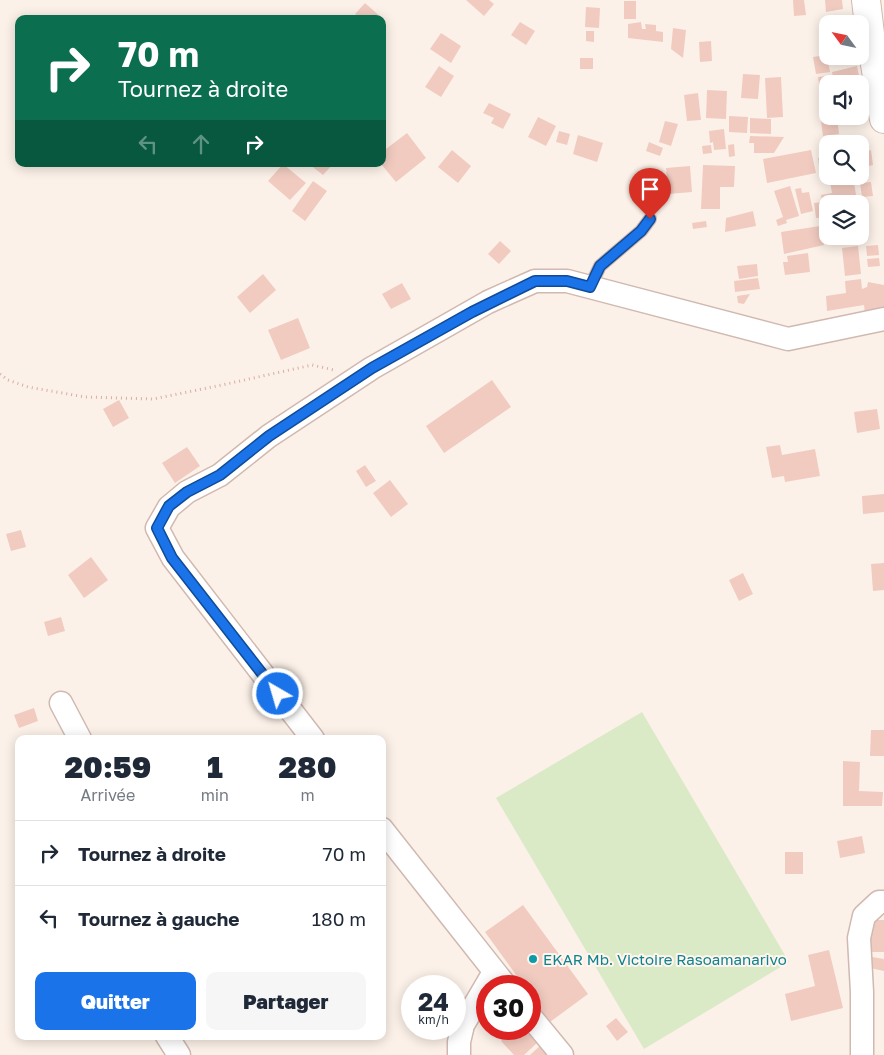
<!DOCTYPE html>
<html lang="fr">
<meta charset="utf-8">
<style>
:root{--surface:#fff;--page:#f6f6f7;--text:#1f2937;--muted:#747a83;--line:#e0e1e3;--accent:#1a73e8}
body{margin:0;font-family:"Golos Text",sans-serif;background:var(--page);color:var(--text);height:100vh;display:flex;flex-direction:column;font-size:19px;white-space:nowrap}
*{box-sizing:border-box;margin:0}
p{font-size:16px;color:var(--muted)}
.icon{flex:none;width:28px;height:28px;fill:none;stroke:currentColor;stroke-width:2;stroke-linecap:round;stroke-linejoin:round}
.map{position:relative;flex:1;overflow:hidden}
.drawer{position:absolute;left:15px;top:735px;width:371px;height:305px;display:flex;flex-direction:column;background:var(--surface);border-radius:10px;box-shadow:0 2px 12px #0003}
.drawer>*{flex:none}
.guide{position:absolute;left:15px;top:15px;width:371px;height:152px;border-radius:10px;box-shadow:0 2px 12px #0003;background:#0b6e4f;color:#fff;overflow:hidden}
.needle{width:32px;rotate:303deg}
.fabs{position:absolute;left:819px;top:15px;display:grid;gap:10px}
.fabs a{display:grid;place-items:center;width:50px;height:50px;border-radius:10px;background:var(--surface);box-shadow:0 2px 12px #0003;font-size:25px}
.speed{position:absolute;left:401px;top:975px;display:flex;gap:10px;font-size:25px;font-weight:700;text-align:center}
.speed>*{display:grid;place-content:center;width:65px;height:65px;border-radius:50%;background:var(--surface);box-shadow:0 2px 12px #0003;line-height:1}
.speed small{font-size:12px;font-weight:400}
.speed .limit{border:8px solid #d22;background:#fff;color:#111}
.pin{position:absolute;display:grid;place-items:center;width:42px;height:42px;color:#fff;margin:-51px -21px;border-radius:50% 50% 50% 0;rotate:-45deg;box-shadow:0 0 5px #0007}
.pin .icon{rotate:45deg}
.me{position:absolute;width:55px;margin:-28px;rotate:322deg;stroke-linejoin:round;filter:drop-shadow(0 0 4px #0008)}
.turn{display:flex;align-items:center;gap:18px;height:105px;padding:0 20px;font-size:22px}
.turn .icon{width:65px;height:65px;stroke-width:2.5}
.turn b{display:block;font-size:35px;line-height:42px}
.lanes{display:flex;align-items:center;height:48px;padding:0 20px;background:#0003;justify-content:center;gap:25px;direction:ltr}
.lanes .off{opacity:.35}
.eta{display:flex;justify-content:space-evenly;align-items:center;height:85px;text-align:center}
.eta b{font-size:30px;font-weight:800;line-height:35px}
.cta{display:flex;gap:10px;margin-top:auto;padding:10px 20px}
.cta a{flex:1;height:58px;border-radius:10px;background:var(--accent);color:#fff;font-size:20px;font-weight:800;line-height:58px;text-align:center}
.cta a+a{background:var(--page);color:var(--text)}
ul{padding:0;list-style:none}
li{display:flex;align-items:center;gap:15px;height:65px;padding:0 20px;border-top:1px solid var(--line)}
li div{flex:1}
li b{display:block;font-size:19px}
li em{font-style:normal}
.map>svg:first-child{display:block}
.green{fill:#dbeac6}
.building{fill:#f1cbc0}
.lines{fill:none;stroke-linecap:round;stroke-linejoin:round}
.lane-casing{stroke:#d0b9b0;stroke-width:14}
.street-casing{stroke:#d0b9b0;stroke-width:25}
.secondary-casing{stroke:#d3b8ae;stroke-width:30}
.path{stroke:#d6aea2;stroke-width:3;stroke-dasharray:1 4;stroke-linecap:butt}
.lane{stroke:#fff;stroke-width:11}
.street{stroke:#fff;stroke-width:22}
.secondary{stroke:#fff;stroke-width:28}
.route-casing{stroke:#114b97;stroke-width:12}
.route{stroke:#1a73e8;stroke-width:9}
.culture-dot{fill:#0f9aa8;stroke:#fff5ee;stroke-width:2}
.labels{text-anchor:middle;dominant-baseline:central;stroke-width:4;stroke-linejoin:round;paint-order:stroke}
.culture-label{font-size:15px;fill:#0d838f;stroke:#fff5ee;text-anchor:start}
</style>
<div class="map">
<svg width="884" height="1055" viewBox="0 0 884 1055">
<rect width="100%" height="100%" fill="#fcf1e8"/>
<path class="green" d="M642,712L789,962L644,1049L496,798Z"/>
<path class="building" d="M466,0H489L494,4L484,16Z
M793,0H804L806,15L794,16Z
M825,0H842L843,9L826,12Z
M624,1H636V19H624Z
M365,3L383,19H360L355,14Z
M586,7L600,8L599,28L585,27Z
M520,22L535,31L526,45L511,35Z
M641,22L642,29H646L645,24L656,25V31L663,32V42L628,38V24Z
M673,28L686,30L683,58L671,49Z
M586,31H594V42L586,41Z
M441,33L461,46L451,63L430,49Z
M711,41L712,61L700,62L699,42Z
M827,55L830,72L816,74L813,57Z
M580,58H593V69H580Z
M439,66L454,76L441,97L425,87Z
M857,66L859,76L834,82L832,72Z
M743,74L760,75L758,99L741,98Z
M828,76L829,84H828V91H820L818,77Z
M781,77L783,117L767,118L765,78Z
M707,90L727,91L726,119L706,118Z
M698,93L701,120L687,121L684,95Z
M489,103L511,114L503,129L491,123L494,118L483,113Z
M828,112V116H837L839,134L823,136L820,113Z
M729,116L748,117L747,133L729,132Z
M538,117L556,126L546,146L528,137Z
M750,118L771,119V134L750,133Z
M665,121L678,124L671,146L659,142Z
M724,129L726,149L714,150L713,142L710,143L709,131Z
M559,131L570,134L567,145L556,142Z
M407,133L426,158L396,182L381,164H382V152Z
M578,135L603,143L597,162L573,154Z
M750,136L784,137L774,153H754V143H749Z
M649,142L663,148L660,156L646,151Z
M734,144L735,156L729,157L728,145Z
M711,145L712,153L703,154L702,146Z
M452,150L471,166L458,183L438,167Z
M811,150L816,173L767,183L763,159Z
M871,150L873,165L865,167L864,158L862,159L863,167H860V152Z
M828,156V172L820,173L818,158Z
M283,164L306,183L290,200L268,181Z
M309,164H333L323,175Z
M703,165L735,166L734,187H720V209H701Z
M690,166L692,192L668,194L666,168Z
M829,176H853L857,201L838,204H828V217L816,218L814,203L822,202L821,195L832,193Z
M313,181L327,191L305,221L292,211Z
M871,182L873,196L862,197L860,183Z
M790,186L799,216L786,220L787,223L778,226L776,220L783,217L774,191Z
M801,188L802,193L809,192L813,211L801,214L795,189Z
M860,207H863L869,239L838,244L836,236H860Z
M753,211L756,226L725,232L726,218Z
M706,221L707,227L693,229L692,223Z
M820,226L824,245L784,254L781,232Z
M500,241L511,251L499,264L488,254Z
M878,245L879,255L867,256L866,246Z
M858,246L861,274L845,276L842,248Z
M808,253L810,272L785,275L783,262H788L787,256Z
M879,258L880,266L868,267L867,259Z
M757,264L758,276L739,279L737,266Z
M263,274L276,290L250,313L237,297Z
M758,278L760,289L735,292L734,281Z
M861,279L862,289L867,287L868,282L884,285V311L865,314L864,305L827,311L826,296L846,293L845,281Z
M402,283L411,299L391,309L382,294Z
M750,294L744,304L738,303L737,296Z
M298,318L310,348L281,360L268,330Z
M492,380L511,407L444,453L426,426Z
M119,400L129,418L113,427L103,409Z
M877,409L880,429L857,433L854,412Z
M780,445L782,455L815,449L820,476L785,482L784,476L772,478L766,447Z
M187,447L200,466L175,483L162,463Z
M365,465L376,481L366,487L356,471Z
M390,480L408,504L391,517L373,493Z
M884,494V512L863,514L862,496Z
M21,530L26,547L11,551L6,534Z
M91,557L108,580L84,598L68,575Z
M884,563V590L873,591L871,564Z
M743,573L753,594L739,601L729,580Z
M61,617L65,631L48,636L44,622Z
M34,708L38,721L19,728L14,715Z
M871,730H884V756H870Z
M843,761L860,762L859,791L883,792L882,806H843Z
M862,836L865,853L840,858L837,841Z
M785,852H803V874H785Z
M523,905L588,994L550,1022L530,995V986H524L485,932Z
M868,920H884V952H867Z
M829,950L843,1008L791,1021L785,994L815,986L808,955Z
M872,957L884,959V971L870,968Z
M616,1018L628,1032L617,1041L606,1026Z
M514,1029H525L538,1042L524,1055H514L501,1041Z
M541,1045L549,1055H530Z"/>
<g class="lines">
<defs>
<path id="lane" d="M590,287L600,266L641,231L650,219"/>
<path id="street" d="M61,703L80,739
M313,739L173,558L157,528L169,507L187,492L220,475L269,436L372,368L488,302L535,281H567L788,339L884,319
M382,829L506,986
M530,1016L562,1055
M167,1036L179,1055
M459,1055V1042L463,1025L494,972
M862,1055V992L859,938L864,916L879,902H884"/>
<path id="secondary" d="M866,0L870,34L884,119"/>
</defs>
<use href="#lane" class="lane-casing"/>
<use href="#street" class="street-casing"/>
<use href="#secondary" class="secondary-casing"/>
<path class="path" d="M0,374L8,380L28,387L85,397L153,399L222,385L312,365L334,370"/>
<use href="#lane" class="lane"/>
<use href="#street" class="street"/>
<use href="#secondary" class="secondary"/>
</g>
<g class="lines">
<defs>
<path id="route" d="M278,694L172,558L157,528L169,506L187,492L220,475L269,436L372,368L472,312L535,281H567L590,287L600,266L641,231L650,219"/>
</defs>
<use href="#route" class="route-casing"/>
<use href="#route" class="route"/>
</g>
<circle class="culture-dot" cx="533" cy="959" r="5"/>
<g class="labels">
<g class="culture-label">
<text x="543" y="959">EKAR Mb. Victoire Rasoamanarivo</text>
</g>
</g>
</svg>
<div class="fabs">
<a><svg class="needle" viewBox="-14 -14 28 28"><path d="M0-13l5 13h-10z" fill="#e53935"/><path d="M0 13l5-13h-10z" fill="#747a83"/></svg></a>
<a><svg class="icon" aria-label="sound" viewBox="0 0 24 24"><path d="M4 9h4l5-4v14l-5-4H4zM17 9q2 3 0 6"/></svg></a>
<a><svg class="icon" aria-label="search" viewBox="0 0 24 24"><circle cx="10" cy="10" r="6"/><path d="M15 15l6 6"/></svg></a>
<a><svg class="icon" aria-label="layers" viewBox="0 0 24 24"><path d="M12 4l9 5-9 5-9-5zM3 14l9 5 9-5"/></svg></a>
</div>
<div class="speed"><div>24<small>km/h</small></div><div class="limit">30</div></div>
<div class="pin" style="left:650px;top:219px;background:#d93025"><svg class="icon" aria-label="arrive" viewBox="0 0 24 24"><path d="M6 21V4h12l-3 4 3 4H6"/></svg></div>
<svg class="me" style="left:278px;top:694px" viewBox="-20 -20 40 40"><circle r="17" fill="#1a73e8" stroke="#fff" stroke-width="3"/><path d="M0-11L8 9 0 5-8 9z" fill="#fff"/></svg>
<div class="guide">
<div class="turn"><svg class="icon" aria-label="right" viewBox="0 0 24 24"><path d="M7 20v-9h11M14 6l5 5-5 5"/></svg><div><b>70 m</b>Tournez à droite</div></div>
<div class="lanes"><svg class="icon off" aria-label="left" viewBox="0 0 24 24"><path d="M17 20v-9H6M10 6l-5 5 5 5"/></svg><svg class="icon off" aria-label="ahead" viewBox="0 0 24 24"><path d="M12 20V5M6 11l6-6 6 6"/></svg><svg class="icon" aria-label="right" viewBox="0 0 24 24"><path d="M7 20v-9h11M14 6l5 5-5 5"/></svg></div>
</div>
<section class="drawer">
<div class="eta">
<div><b>20:59</b><p>Arrivée</p></div>
<div><b>1</b><p>min</p></div>
<div><b>280</b><p>m</p></div>
</div>
<ul>
<li><svg class="icon" aria-label="right" viewBox="0 0 24 24"><path d="M7 20v-9h11M14 6l5 5-5 5"/></svg><div><b>Tournez à droite</b></div><em>70 m</em></li>
<li><svg class="icon" aria-label="left" viewBox="0 0 24 24"><path d="M17 20v-9H6M10 6l-5 5 5 5"/></svg><div><b>Tournez à gauche</b></div><em>180 m</em></li>
</ul>
<div class="cta"><a>Quitter</a><a>Partager</a></div>
</section>
</div>
